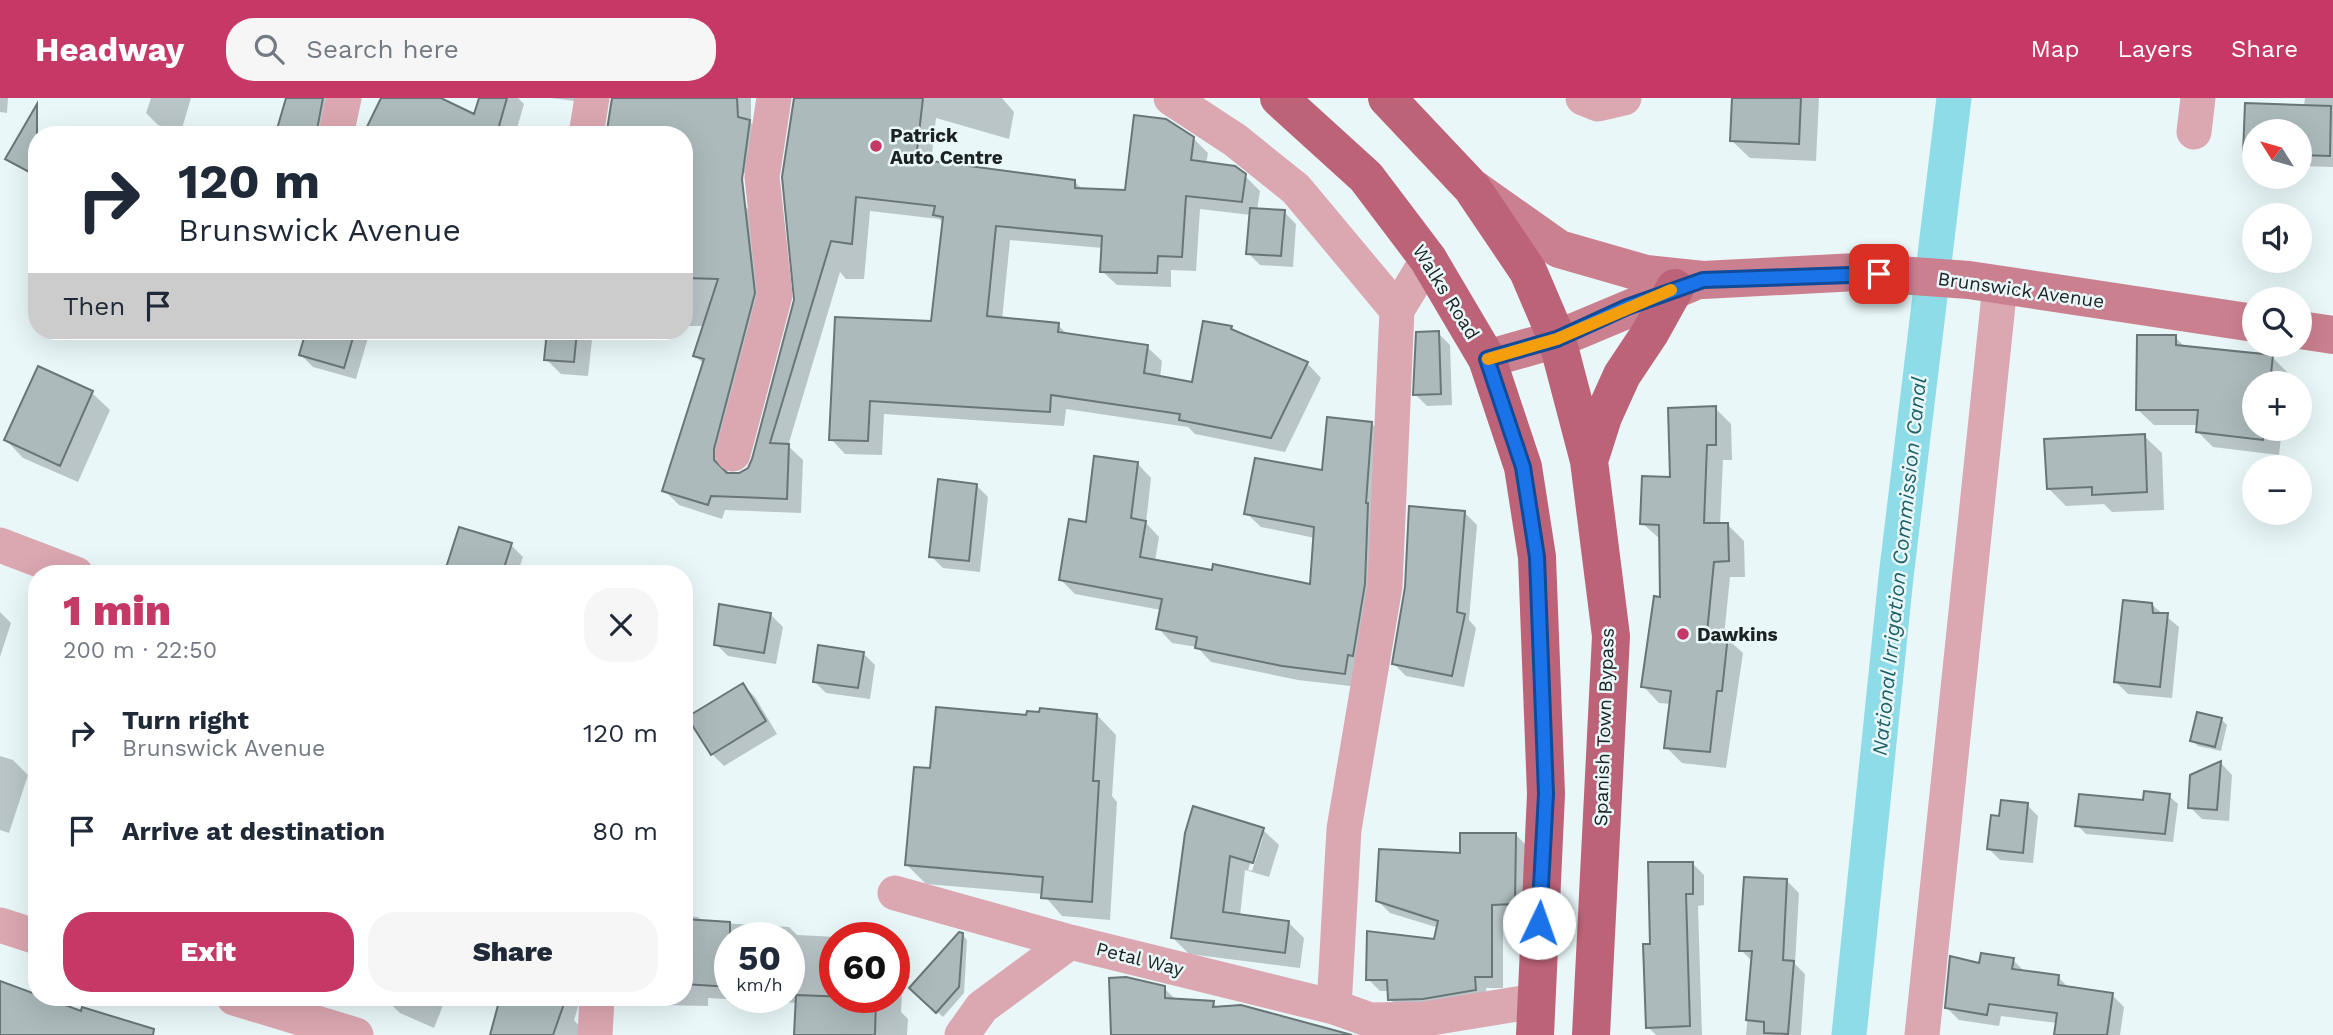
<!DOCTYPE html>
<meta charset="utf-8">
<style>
:root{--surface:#fff;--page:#f6f6f7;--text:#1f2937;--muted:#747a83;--accent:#c63966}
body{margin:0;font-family:"Work Sans",sans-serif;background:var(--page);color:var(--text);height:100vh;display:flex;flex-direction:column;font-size:26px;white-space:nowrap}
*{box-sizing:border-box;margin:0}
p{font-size:23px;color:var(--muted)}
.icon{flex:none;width:38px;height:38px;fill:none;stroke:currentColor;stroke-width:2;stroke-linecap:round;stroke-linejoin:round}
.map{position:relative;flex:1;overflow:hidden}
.sheet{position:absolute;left:28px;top:467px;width:665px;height:441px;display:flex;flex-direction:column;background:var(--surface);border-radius:28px;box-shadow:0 7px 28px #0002}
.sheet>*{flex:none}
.banner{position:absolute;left:28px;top:28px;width:665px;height:214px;border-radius:28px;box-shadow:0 7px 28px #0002;background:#fff;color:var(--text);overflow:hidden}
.needle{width:46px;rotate:307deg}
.controls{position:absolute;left:2242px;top:21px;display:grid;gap:14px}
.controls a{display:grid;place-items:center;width:70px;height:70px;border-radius:50%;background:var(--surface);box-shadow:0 7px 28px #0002;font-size:35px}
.speed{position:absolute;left:714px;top:824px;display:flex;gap:14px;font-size:35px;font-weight:700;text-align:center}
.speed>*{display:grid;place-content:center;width:91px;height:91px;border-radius:50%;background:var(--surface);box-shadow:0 7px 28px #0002;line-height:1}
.speed small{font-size:18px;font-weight:400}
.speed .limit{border:10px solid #d22;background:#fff;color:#111}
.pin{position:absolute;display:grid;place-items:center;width:60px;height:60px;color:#fff;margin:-30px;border-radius:14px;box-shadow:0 4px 10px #0006}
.me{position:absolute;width:77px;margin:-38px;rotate:3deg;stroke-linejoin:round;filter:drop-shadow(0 0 5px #0008)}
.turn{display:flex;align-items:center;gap:24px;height:147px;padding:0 35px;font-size:32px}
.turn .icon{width:91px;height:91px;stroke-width:2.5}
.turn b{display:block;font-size:49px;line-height:60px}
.then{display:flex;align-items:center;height:66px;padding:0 35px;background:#0003;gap:14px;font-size:26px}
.round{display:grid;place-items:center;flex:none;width:74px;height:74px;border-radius:28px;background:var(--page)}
.headline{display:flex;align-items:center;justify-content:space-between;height:119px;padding:0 35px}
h1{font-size:42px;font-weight:800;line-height:52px;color:var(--accent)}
.cta{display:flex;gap:14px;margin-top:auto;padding:14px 35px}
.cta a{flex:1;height:80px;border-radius:28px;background:var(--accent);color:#fff;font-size:28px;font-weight:800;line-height:80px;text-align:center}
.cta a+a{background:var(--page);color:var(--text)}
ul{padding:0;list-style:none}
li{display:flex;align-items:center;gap:21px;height:98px;padding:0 35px}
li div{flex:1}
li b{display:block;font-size:26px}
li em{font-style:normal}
header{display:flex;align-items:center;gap:42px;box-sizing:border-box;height:98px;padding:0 35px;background:var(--accent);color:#fff}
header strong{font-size:33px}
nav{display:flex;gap:38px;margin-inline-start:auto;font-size:24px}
.search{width:490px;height:63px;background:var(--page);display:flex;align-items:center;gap:18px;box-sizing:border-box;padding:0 24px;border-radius:28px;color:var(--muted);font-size:26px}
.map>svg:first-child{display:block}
.shadow{fill:#0003;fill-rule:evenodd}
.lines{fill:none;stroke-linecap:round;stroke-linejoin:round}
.canal{stroke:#8ddce7;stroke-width:35}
.building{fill:#acbabc;stroke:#697577;stroke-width:2}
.street{stroke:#dba7b0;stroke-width:35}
.secondary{stroke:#cb8090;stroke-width:38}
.primary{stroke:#bd6378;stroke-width:38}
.route-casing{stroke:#114b97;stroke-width:18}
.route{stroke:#1a73e8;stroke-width:12}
.slow{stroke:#f59e0b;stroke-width:12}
.poi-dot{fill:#c63966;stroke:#e9f7f9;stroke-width:2.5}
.labels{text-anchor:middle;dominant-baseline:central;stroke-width:5;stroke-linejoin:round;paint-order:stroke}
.poi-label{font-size:19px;font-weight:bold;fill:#1c2122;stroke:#e9f7f9;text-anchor:start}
.street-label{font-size:19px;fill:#1c2122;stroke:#e9f7f9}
.water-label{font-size:21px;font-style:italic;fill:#1e6068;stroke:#e9f7f9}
</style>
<header>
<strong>Headway</strong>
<div class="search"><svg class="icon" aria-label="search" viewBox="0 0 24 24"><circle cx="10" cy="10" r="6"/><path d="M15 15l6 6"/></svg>Search here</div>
<nav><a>Map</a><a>Layers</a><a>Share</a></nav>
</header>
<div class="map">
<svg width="2333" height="937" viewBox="0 0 2333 937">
<rect width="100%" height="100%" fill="#e9f7f9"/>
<path class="shadow" d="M0,0H8L7,15L0,14Z
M151,0H191L181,34L158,27L146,15Z
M287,0H326L330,37H286L279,30Z
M383,0H437L475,19L481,0H518L524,6L515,37Z
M551,0H595L590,5Z
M613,0H751V25L764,38L758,76L684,72V37H608Z
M794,0H1002L1014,14L1009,41L936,20L931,65L1075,84L1083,92L1127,94L1193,40L1208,55L1206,66L1245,78L1260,93L1257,112L1284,114L1296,126L1293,169L1260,167L1248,155L1251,117L1200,111L1196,173L1171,172V189L1117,187L1102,173L1103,150L1010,142L1002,222L1058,227L1068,237L1147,249L1162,263L1160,280L1194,286L1231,229L1236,235L1307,265L1321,280L1285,354L1195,336L1188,329L1066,311L1064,328L884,316L882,357L845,356L831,341L932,225L944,125L939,121L870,113L864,181H846L840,174L788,348L803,362L801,415L725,412L722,421L679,407L664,392L704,266L695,258L705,228H684V108L744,107L759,122L768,211L727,377H738L748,372L754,362L796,202Z
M1734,0H1819L1816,63L1750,60L1732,43Z
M2305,0H2333V69L2300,68V33H2254V64L2245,55L2247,6L2304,8Z
M37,45V75L35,78L8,60Z
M308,233H370L356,281L313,269L301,257Z
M549,233H593L588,278L561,276L546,261Z
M1438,235L1450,247L1452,307L1427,308L1415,296Z
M2175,239L2186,250L2272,259L2288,275L2287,285H2254V331H2282L2279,357L2213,349L2197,333L2198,327H2154L2138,312Z
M92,295L110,312L78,384L23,360L6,342Z
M1715,310L1731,326L1732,362H1723L1720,427H1728L1744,443L1745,479H1730L1724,538L1743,555L1726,670L1682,665L1666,649L1671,606L1659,605L1643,588L1662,501L1661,442L1642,425Z
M1371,325L1386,340L1359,589L1298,582L1211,564L1197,549L1172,545L1158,530L1161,512L1075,496L1061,482L1087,426L1137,365L1151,380L1146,425L1159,439L1155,463L1311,488L1315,440L1261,429L1246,415L1323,374Z
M2144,338L2162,355L2164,412L2112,414L2104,406L2066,408L2049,391Z
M976,387L988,399L980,474L943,470L931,458Z
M1465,415L1477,427L1469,522L1476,530L1464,589L1406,578L1394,566Z
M511,447L523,459L517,476H446Z
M2151,506L2179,529L2172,600L2128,596L2116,584Z
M0,514L11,525L0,559Z
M771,517L783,529L776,566L728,558L716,546Z
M863,555L875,567L870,601L826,595L814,583Z
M743,587L755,599L777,636L724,668L712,656Z
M1097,617L1116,637L1112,698L1117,704L1110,822L1062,818L1043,796L926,786L906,766L932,672L1028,619Z
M2221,621L2227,627L2221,653L2198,648L2192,642Z
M0,658L13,662L28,677L9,735L0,732Z
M2221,665L2232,677L2229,723L2202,721L2190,709Z
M2169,698L2178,706L2173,744L2086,736L2077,727Z
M2027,707L2038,718L2033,765L2000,762L1989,751L2000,720Z
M1263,732L1279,747L1269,779L1245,772L1240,818L1288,824L1304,840L1300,870L1189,856L1173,840L1187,735ZM1259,739H1263L1252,773L1248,772Z
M1515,736L1527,748V818H1503V890H1486L1487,904L1402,913L1390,901V893H1380L1368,881L1436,843L1439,830L1390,815L1378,803L1462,756Z
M1692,765L1704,777V807L1698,808L1702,937H1656L1648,929L1652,847Z
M1787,783L1799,795L1795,866L1805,876L1801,937H1746L1753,864L1741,852Z
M684,818L698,819L703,824L789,829L797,837L857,840H835V900H894V846L904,855L901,914L908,921L907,937H796L797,905L708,900V908L658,907L651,900H684ZM730,840H789V900H730Z
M962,836L967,842L964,895L943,919L911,890Z
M2013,862L2026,875L2058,879L2069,890L2112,897L2124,909L2120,937H2055L2057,925L2001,918L1999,928L1959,922L1947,910L1980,868Z
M1164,890L1177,903L1213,905L1218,910L1346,937H1113Z
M297,900H325L321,909Z
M384,900H446L434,930L400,915Z
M510,900H581L574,922L587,937H497Z"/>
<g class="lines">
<path class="canal" d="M1849,937L1896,479L1954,0"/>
</g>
<path class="building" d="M286,0H323L316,37H299L277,31Z
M381,0H441L474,16L479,0H507L499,28L516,37H363Z
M612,0H737L738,19L750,22L742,81L755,195L714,351V362L727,375H739L748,370L752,361L794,202L782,79L794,0H923L916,61L1075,82V90L1125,92L1134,17L1166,21L1194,39L1191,62L1235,68L1246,76L1242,104L1186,98L1182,159L1158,158L1157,175L1100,174L1102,138L996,128L987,218L1059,225L1058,234L1148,247L1144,275L1192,284L1203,223L1232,228L1231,231L1308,264L1271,340L1179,322L1180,316L1051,297L1050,314L870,303L868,343L829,342L835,219L931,223L943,119L933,117L935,108L856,99L852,146L831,143L770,345L789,346L787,401L711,398L708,407L662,393L704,261L693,258L718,181L684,180V37H615V33L607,32Z
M1732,0H1801L1799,46L1730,43Z
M2245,5L2331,8L2330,58L2300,57V33H2254V56H2243Z
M37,6V60L29,74L5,61Z
M1250,110L1285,112L1281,158L1246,156Z
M306,233H355L344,270L299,257Z
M547,233H577L574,264L544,262Z
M1439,233L1441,296L1413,297L1416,234Z
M2137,237H2176V247L2273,257L2270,285H2254V331H2265L2263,342L2196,334L2198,312H2136Z
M38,268L93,293L60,368L4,342Z
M1716,308V347H1707L1704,425H1728L1729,463L1714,464L1707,535L1728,537L1722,593H1717L1710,654L1664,650L1671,593L1641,589L1654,498L1660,499L1659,427L1640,426L1642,378L1670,379L1668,310Z
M1327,319L1372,324L1366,405H1368L1365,486L1353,558L1348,557L1345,576L1282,568L1195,550L1197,539L1156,531L1162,501L1059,482L1069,421L1086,424L1094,358L1138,364L1131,420L1146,423L1140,459L1212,472L1213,466L1310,486L1314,429L1244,416L1255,360L1322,372Z
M2145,336L2147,394L2092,397V389L2047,391L2044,341Z
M938,381L977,386L969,463L929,459Z
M1409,408L1465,413L1457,514L1465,516L1452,578L1392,566L1405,489Z
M459,429L512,445L502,476H444Z
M2123,502L2152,505L2153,515H2168L2160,589L2114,584Z
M719,506L771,515L764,555L714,547Z
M818,547L864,554L858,590L813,584Z
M743,585L766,623L711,657L687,619Z
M936,609L1026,617L1027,613L1039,614L1040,610L1097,616L1093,683H1099L1092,804L1041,800L1043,779L905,767L914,669L930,670Z
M2197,614L2222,620L2215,649L2190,643Z
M2221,663L2217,712L2188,710L2190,677Z
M2144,693L2170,696L2165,736L2075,728L2079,696L2143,702Z
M2001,702L2028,705L2023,755L1987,751L1991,717L1999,718Z
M1193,708L1264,730L1253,765L1230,758L1223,814L1289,823L1285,855L1171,840L1185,735Z
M1460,735H1516L1515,806L1492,807V879H1475L1476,892L1423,901L1388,902L1387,882H1366L1367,833L1434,841L1438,823L1376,803L1379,751L1460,755Z
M1648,764H1693V796H1686L1690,928L1646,930L1643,846H1650Z
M1744,779L1787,781L1783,862L1794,863L1788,936L1764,935V924L1746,922L1752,853H1739Z
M684,821L730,824V889L684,886Z
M959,834L963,835L959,889L936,915L909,890Z
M1981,855L2014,860L2012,871L2059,877L2058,887L2113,895L2107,937H2054L2057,915L1989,906L1987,917L1945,910L1950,858L1979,865Z
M1126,879L1165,888V900L1214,903L1213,909L1241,907L1352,937H1111L1109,880Z
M0,883L81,913L82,909L154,931L153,937H0Z
M796,897L876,900L875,937H794Z
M500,900H566L553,937H490Z"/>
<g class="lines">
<path class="street" d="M1171,0L1235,42L1296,91L1397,212
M1583,0L1598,6L1624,0
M2194,34L2198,0
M336,37L344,0
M586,37L592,0
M733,356L775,197L762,79L774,0
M0,447L76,476
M895,795L1070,844L1334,909L1370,922L1425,921L1535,903
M0,827L37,839
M234,900L356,937
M1334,909L1344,731L1385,488L1397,212L1428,161
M595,937L597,900
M962,937L982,909L1070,844
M1922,937L2000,187"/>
<path class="secondary" d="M1474,91L1559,151L1646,176L1703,182L1857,174L1969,182L2254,225
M2300,232L2333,237
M1487,261L1557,241L1691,185"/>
<path class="primary" d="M1279,0L1366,79L1428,161L1487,261L1523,369L1537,459L1546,696L1535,937
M1387,0L1472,90L1528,173L1557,241L1589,363L1611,538L1591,937
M1589,363L1603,319L1622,277L1650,235L1675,190"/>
</g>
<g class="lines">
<defs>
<path id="route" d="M1539,825L1546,696L1537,459L1523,369L1487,261L1557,241L1627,209L1703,182L1879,176"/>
</defs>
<use href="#route" class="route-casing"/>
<use href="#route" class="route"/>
<path class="slow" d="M1488,261L1557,241L1671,192"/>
</g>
<g class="poi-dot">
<circle cx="876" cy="48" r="7"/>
<circle cx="1683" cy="536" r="7"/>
</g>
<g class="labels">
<g class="poi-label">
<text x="890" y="37">Patrick<tspan x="890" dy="22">Auto Centre</tspan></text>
<text x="1697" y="536">Dawkins</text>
</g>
<g class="street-label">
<text transform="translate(2021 192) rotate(8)">Brunswick Avenue</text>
<text transform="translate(1446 194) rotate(58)">Walks Road</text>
<text transform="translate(1604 629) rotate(-88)">Spanish Town Bypass</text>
<text transform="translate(1140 861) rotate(14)">Petal Way</text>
</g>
<g class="water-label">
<text transform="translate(1899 468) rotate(-84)">National Irrigation Commission Canal</text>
</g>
</g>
</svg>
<div class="controls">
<a><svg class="needle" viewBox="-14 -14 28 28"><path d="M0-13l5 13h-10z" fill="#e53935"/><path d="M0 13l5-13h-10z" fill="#747a83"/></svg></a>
<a><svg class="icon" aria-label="sound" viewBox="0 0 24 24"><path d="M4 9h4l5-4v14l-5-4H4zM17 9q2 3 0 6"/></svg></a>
<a><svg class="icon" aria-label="search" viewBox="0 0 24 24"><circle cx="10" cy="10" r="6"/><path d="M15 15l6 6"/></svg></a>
<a>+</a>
<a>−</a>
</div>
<div class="speed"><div>50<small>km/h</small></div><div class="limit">60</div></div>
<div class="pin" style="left:1879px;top:176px;background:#d93025"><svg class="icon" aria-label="arrive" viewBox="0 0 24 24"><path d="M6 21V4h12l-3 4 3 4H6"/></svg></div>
<svg class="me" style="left:1539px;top:825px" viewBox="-20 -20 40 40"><circle r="19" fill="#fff"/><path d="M0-13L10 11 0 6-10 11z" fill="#1a73e8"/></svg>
<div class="banner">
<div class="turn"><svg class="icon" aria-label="right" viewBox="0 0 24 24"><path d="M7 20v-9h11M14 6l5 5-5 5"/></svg><div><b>120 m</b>Brunswick Avenue</div></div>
<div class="then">Then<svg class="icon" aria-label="arrive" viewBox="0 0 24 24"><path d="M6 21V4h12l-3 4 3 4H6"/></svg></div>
</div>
<section class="sheet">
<div class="headline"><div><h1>1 min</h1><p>200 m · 22:50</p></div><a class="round"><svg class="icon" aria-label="close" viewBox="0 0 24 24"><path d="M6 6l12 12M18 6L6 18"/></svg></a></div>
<ul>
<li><svg class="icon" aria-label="right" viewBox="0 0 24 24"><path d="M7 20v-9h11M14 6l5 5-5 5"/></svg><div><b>Turn right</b><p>Brunswick Avenue</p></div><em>120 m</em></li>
<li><svg class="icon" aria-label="arrive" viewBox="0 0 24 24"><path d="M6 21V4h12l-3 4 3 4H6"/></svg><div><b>Arrive at destination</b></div><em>80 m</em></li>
</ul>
<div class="cta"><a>Exit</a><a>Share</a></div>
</section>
</div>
